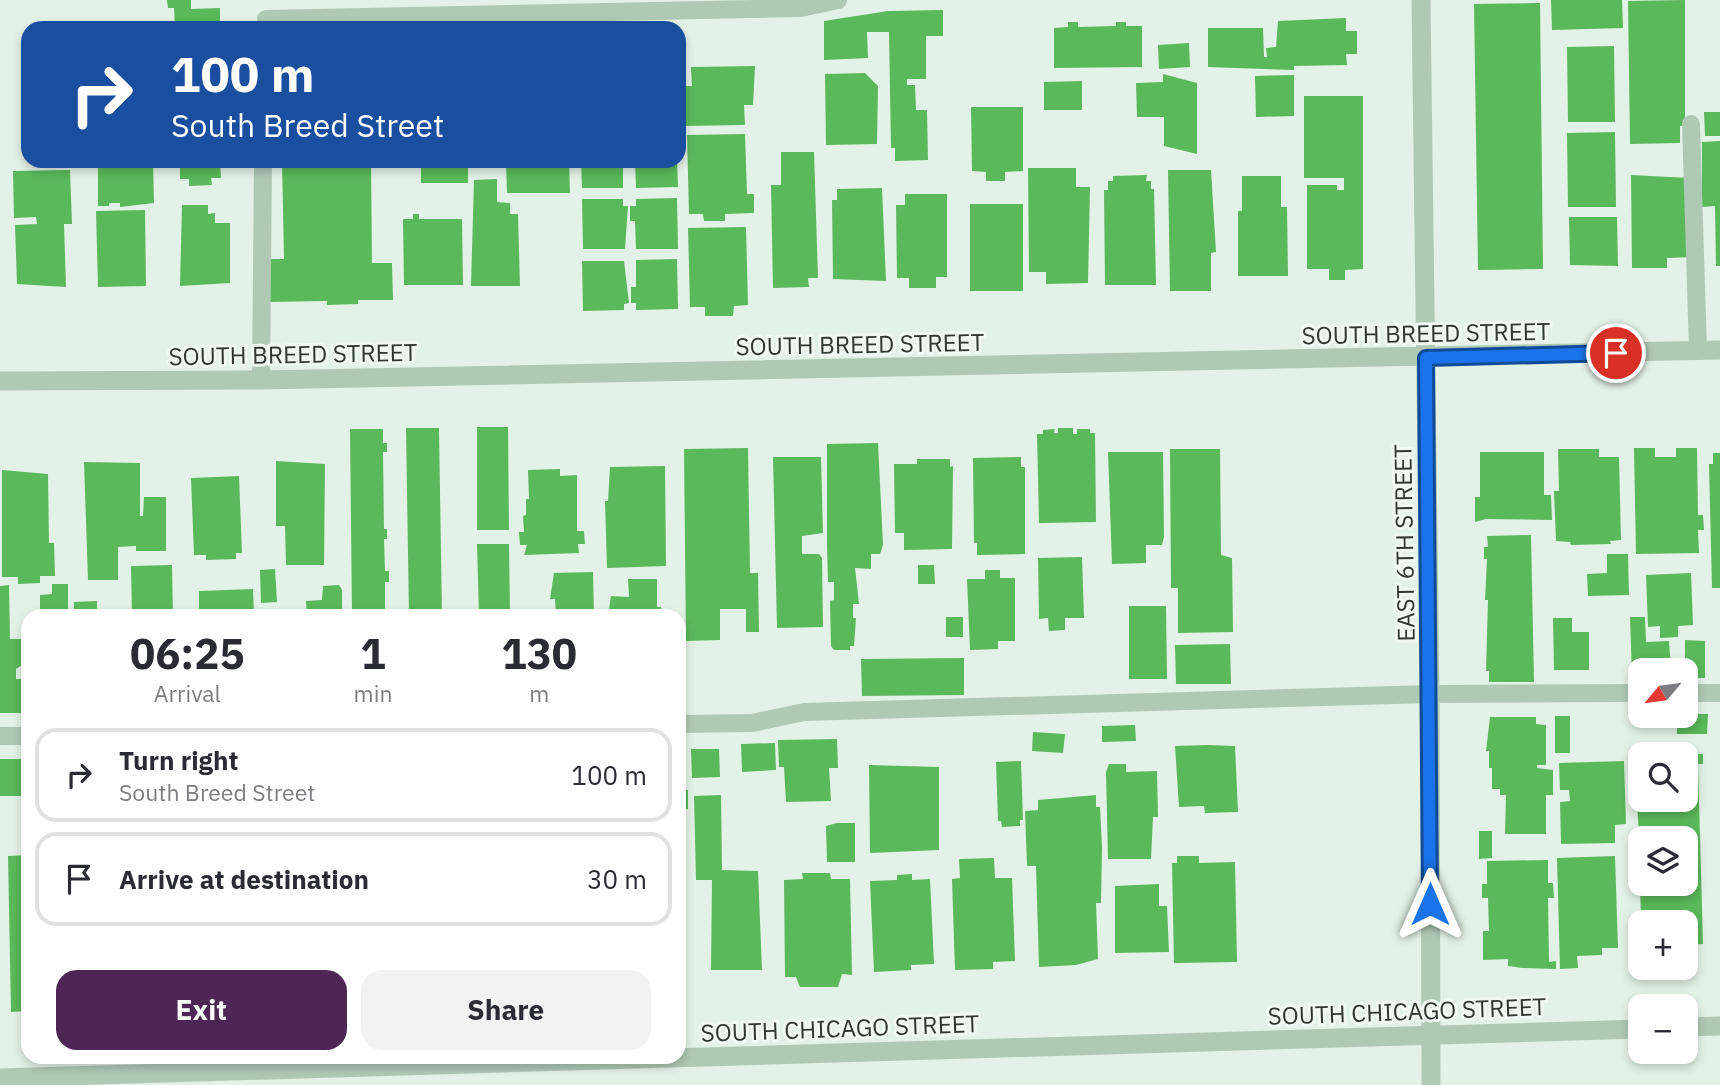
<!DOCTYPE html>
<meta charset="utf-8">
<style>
:root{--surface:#fff;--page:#f2f2f3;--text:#2b2b33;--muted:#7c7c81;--line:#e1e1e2;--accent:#4e2656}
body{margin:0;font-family:"IBM Plex Sans",sans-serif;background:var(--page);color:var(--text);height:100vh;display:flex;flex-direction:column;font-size:26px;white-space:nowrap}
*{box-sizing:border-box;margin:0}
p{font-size:23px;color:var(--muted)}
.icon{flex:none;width:38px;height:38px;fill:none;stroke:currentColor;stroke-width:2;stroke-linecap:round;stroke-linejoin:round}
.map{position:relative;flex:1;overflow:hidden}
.panel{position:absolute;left:21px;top:609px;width:665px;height:455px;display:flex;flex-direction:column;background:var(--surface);border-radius:21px;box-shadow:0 4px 10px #0003}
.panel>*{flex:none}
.hud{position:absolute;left:21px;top:21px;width:665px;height:147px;border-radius:21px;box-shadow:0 4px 10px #0003;background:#1a4fa0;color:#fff;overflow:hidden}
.needle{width:46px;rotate:241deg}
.tools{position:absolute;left:1628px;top:658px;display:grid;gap:14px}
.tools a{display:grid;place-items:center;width:70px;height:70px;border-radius:14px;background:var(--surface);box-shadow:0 4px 10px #0003;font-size:35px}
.pin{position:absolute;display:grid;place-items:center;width:60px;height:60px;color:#fff;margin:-30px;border:4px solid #fff;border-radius:50%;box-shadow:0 2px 7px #0007}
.me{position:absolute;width:77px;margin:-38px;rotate:0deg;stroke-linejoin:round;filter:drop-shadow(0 0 5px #0008)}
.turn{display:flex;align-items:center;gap:24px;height:147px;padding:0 35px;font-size:32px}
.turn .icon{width:91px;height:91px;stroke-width:2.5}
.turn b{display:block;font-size:49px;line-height:60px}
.eta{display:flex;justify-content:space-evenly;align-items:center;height:119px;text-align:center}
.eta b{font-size:42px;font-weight:700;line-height:49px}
.action{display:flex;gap:14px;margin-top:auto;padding:14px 35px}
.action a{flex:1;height:80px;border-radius:21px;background:var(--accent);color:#fff;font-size:28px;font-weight:700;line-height:80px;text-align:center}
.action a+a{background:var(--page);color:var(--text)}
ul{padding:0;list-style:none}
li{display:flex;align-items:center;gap:21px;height:94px;margin:0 14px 10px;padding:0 21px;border:4px solid var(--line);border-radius:21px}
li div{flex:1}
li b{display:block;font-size:26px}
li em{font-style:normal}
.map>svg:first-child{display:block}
.building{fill:#5ab95a}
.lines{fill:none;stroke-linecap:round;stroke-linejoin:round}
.service{stroke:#b0c9b5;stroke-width:18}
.minor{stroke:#b0c9b5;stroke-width:19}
.tertiary{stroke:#b0c9b5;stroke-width:19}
.route-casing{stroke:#114b97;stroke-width:18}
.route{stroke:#1a73e8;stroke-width:12}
.labels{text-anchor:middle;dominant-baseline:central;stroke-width:6;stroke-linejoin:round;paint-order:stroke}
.street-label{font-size:24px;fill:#2d392e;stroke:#eff9f2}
</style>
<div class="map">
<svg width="1720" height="1085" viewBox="0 0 1720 1085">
<rect width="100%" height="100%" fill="#e3f2e7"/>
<path class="building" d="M167,0H191V9L220,8V28H175L174,8H168Z
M1551,0H1622L1623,28L1552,30Z
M1685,0V126H1680V143L1630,144L1628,1Z
M1540,3L1543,269L1478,270L1474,4Z
M943,10V36H926V79H907V85H915L916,110H927L928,160L895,161V148H891L889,32H867L868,58L824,60V21L888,11Z
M1346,18V31H1357V54H1346L1347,65L1294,66V70L1208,67V28H1263L1264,57H1267L1266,48L1276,47L1278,21Z
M1068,22H1078V27L1116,26V22H1126V26H1142V67L1054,68V28L1068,27Z
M1189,43L1190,67L1159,69L1158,45Z
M1614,46L1615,122H1568L1567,47Z
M755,66L753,105H744L745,125L683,126L682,86H692L691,67Z
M865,73L878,86L877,144L826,145L825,74Z
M1163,74L1197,83V154L1164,146V117H1137L1136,83L1163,82Z
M1294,75V116L1256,117L1255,76Z
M1082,81V110H1044V82Z
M1304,96H1363V269L1345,270V280H1329V269H1307V185H1337V190H1344V178H1304Z
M971,107H1023V171L1005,172V181H986V172L972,171Z
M1704,112H1720V136H1705Z
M1615,132L1616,207H1568L1567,133Z
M745,134L747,194H754V213L725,214V221H704L703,214H689L687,135Z
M1720,141V266H1716L1715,206L1702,207V142Z
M781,152H814L818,278H808L809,287L773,288L771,185H781Z
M98,161H153L154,203L120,207V203H109V206H98Z
M180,161H220L221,178H211L212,185L189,186V179H180Z
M282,161H371L372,263H392L393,300H358V304L327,305V301L266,302L265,259H284Z
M421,161H468V183H421Z
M506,161H569L570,193H507Z
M581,161H623V188H582Z
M635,161H677L678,187L636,188Z
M1028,168H1076V187H1090L1088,283L1046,284V272H1029Z
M70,170L72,224H64L66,287L17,284L15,225L37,224L36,217L14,218L13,171Z
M1168,170H1211L1216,252L1211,253V291H1170Z
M1147,175L1146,181H1151V189H1154L1156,285H1105L1104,190H1108V181H1113V176Z
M1631,175L1690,178L1691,257L1667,258V268H1632Z
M1242,176H1281V207H1287L1288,276H1238V211H1242Z
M497,179V202L510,203V214H518L520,286H471L474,180Z
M882,188L886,281L833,279L832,200H837V189Z
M905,194H947V277H936V288H909V278H897L896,205H905Z
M677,198L678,249H636L635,221H630V206H636V199Z
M582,199H623V206H628L625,249H583Z
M970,204H1023V291H970Z
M182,205H208V214L215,213V223H230V283L180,286Z
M145,210L146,286L98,287L96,211Z
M413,214H419V219H462L463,285H404L403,219H413Z
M1569,217H1617L1618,266L1570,265Z
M746,227L748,305L734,306L733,316H705V307H690L688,228Z
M677,259L678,309L636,310V303H631V287H636V260Z
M582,261H624L629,303L624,304V310L583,311Z
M477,427H508L509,530H477Z
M406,428H439L442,616H409Z
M1058,428H1073V434H1077V429H1090V433H1095L1096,522L1039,523L1037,434H1043V430L1055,429L1054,433H1058Z
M350,429H383V443H387V452H383L384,529H387V539H384L385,571H389V582H385V616H352Z
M878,443L883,545L880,554H871V569L855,568L859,604H853V618H856L854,646H850V650H834L831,646L830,601L834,600V582H828L827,545V444Z
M748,448L750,573H758L759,632H746V609H720V640L686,641L684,449Z
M1634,448H1655V457H1676V448H1697L1698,515H1703L1704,530H1698L1699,553L1636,554Z
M1170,449H1220L1221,555L1232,558L1233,632L1178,633V588H1171Z
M1558,449H1599V457H1619L1621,540L1610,541L1611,544L1571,545L1570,542L1556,541L1554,491H1559Z
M1108,452H1163L1164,537L1162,545H1146V563L1112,564Z
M1480,452H1544V495H1551L1552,520L1486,519L1475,522V497H1480Z
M1713,453H1720V588H1712L1709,464H1713Z
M773,457H821L823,533L802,536V554H819L822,558L823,627L777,628Z
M1021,457V467H1025V554L977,555V543H974L973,458Z
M917,459H950V467L953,466L952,549L904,550V533H895L894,464H917Z
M276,461L325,464L324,565H286L285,526H276Z
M84,462L140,463V516H143L144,497H166V551H136V546L118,547V580H88Z
M665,466L666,566L607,568L605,501H608L610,467Z
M560,469V476L577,475V531H584L585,544H578L579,553L524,555L527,545H520L519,532H524L523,516L526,515V499H529L528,470Z
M2,470L48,474L49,543H54L55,576H40V583L18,584V577H2Z
M239,476L242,553H236V559L206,560V555H194L191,478Z
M1531,535L1534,682H1489V671H1486L1488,600H1485L1487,559H1484V547H1488L1487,536Z
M477,544H509L510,616H479Z
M1607,554H1628L1629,595L1588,596L1587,574L1607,573Z
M1082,557L1084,618H1065V630L1049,631L1048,618L1039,619L1038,558Z
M172,565L173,616H132L131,566Z
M918,565H934L935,584H918Z
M275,569L277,602L261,603L260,570Z
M985,570H1000V578H1015V641H998V649L970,650L967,579H985Z
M593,572L594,616H556L555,599H550L554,573Z
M1691,573L1693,625L1678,626V637L1660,638V626L1648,627L1646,575Z
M628,579H657V607H661V616H608L611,596L629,597Z
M52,584H68V616H40V595L52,594Z
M9,585L10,639H24V664L16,669V679H26L28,713H0V586Z
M339,585L342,590V616H307L306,601L322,600L323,586Z
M253,589L254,616H199V591Z
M97,601V612H114V616H74V602Z
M1129,606H1166L1167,679H1129Z
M946,617H963V637H946Z
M1630,617H1645L1646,642L1669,641L1671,670H1640V677H1632Z
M1553,618H1572V632H1589V670H1554Z
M1685,640L1705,641V678H1685Z
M1230,644L1231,684H1176L1175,645Z
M964,658V695L862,696L861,659Z
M1685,714H1708L1707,734H1677V716Z
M1555,716H1570V753H1555Z
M1490,717H1536V724L1546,725V765H1537V768L1553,770V795H1546V834H1505L1506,795H1500V789H1492V768H1489V751H1486Z
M1135,725L1136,741L1102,742V726Z
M1033,732L1065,734L1063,753L1032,751Z
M837,739L838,768H829L831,801L786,802L784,767H779L778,740Z
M775,743L776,770L742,772L741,744Z
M1207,745L1235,746L1238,812L1205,813L1204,806L1179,807L1175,746Z
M691,749H719L720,777L692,778Z
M1685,754H1703V764H1698L1703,944L1685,945V922H1641L1640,884H1685V838H1639L1637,800H1685Z
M0,759H28V796H0Z
M1021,761L1023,820H1020V826L1002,827L1001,821H998L996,762Z
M1624,761L1626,824L1615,825V843L1561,844L1560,802L1570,801L1569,790H1560L1559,763Z
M1109,764H1126V772L1157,771L1158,817H1153L1151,859H1108L1106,772Z
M869,765L939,767V850L870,853Z
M679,790H688V809H679Z
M721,795L722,870L758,871L762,970H711L712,880H696L694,796Z
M1096,795V807H1100L1102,847L1101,903H1096L1098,959L1076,965L1039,967L1036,866H1027L1025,811L1038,810V800Z
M837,823H855V862H827L826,826Z
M1479,831H1492V858L1479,859Z
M28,855V1011L11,1012L8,856Z
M1177,856H1199V863L1235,862L1237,962L1174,963L1172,863H1177Z
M1615,856L1618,948H1602V955L1577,956L1578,968L1560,969L1557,858Z
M994,858L995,878H1012L1015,961L993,962V969L955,970L952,879L960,878L959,859Z
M1548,860V883H1553L1554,898H1548L1549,962L1556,961V969L1522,968L1508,966V959L1483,960V931H1489L1488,898H1482V884H1487V861Z
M802,873H830L831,879H850L852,975L842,974L838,987H800L796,977H785L784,880L803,879Z
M912,874V880L930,879L934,964L911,965V970L874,972L870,881L897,880V875Z
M1159,884V906H1167L1169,952L1115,953V886Z"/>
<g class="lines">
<path class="service" d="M266,28V19L801,8L838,0
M1691,124L1698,351
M261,380L263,161
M1685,693H1720
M679,724L752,723L804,712L1430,694L1640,693
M0,736H28"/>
<path class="minor" d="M1421,0L1430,694L1431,1085
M0,381L261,380L1720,350"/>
<path class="tertiary" d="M1685,1027L1720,1026
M0,1078L1640,1029"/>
</g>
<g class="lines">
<defs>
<path id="route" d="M1430,904L1426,358L1616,353"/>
</defs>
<use href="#route" class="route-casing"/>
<use href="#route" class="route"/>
</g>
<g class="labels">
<g class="street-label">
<text transform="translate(1426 333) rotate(-1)">SOUTH BREED STREET</text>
<text transform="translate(860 344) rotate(-1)">SOUTH BREED STREET</text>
<text transform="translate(293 354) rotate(-1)">SOUTH BREED STREET</text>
<text transform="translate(1404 543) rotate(-91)">EAST 6TH STREET</text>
<text transform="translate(1407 1011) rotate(-2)">SOUTH CHICAGO STREET</text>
<text transform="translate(840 1028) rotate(-2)">SOUTH CHICAGO STREET</text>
</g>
</g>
</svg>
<div class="tools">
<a><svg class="needle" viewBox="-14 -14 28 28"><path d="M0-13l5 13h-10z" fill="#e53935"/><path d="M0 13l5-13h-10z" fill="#7c7c81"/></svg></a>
<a><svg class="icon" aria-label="search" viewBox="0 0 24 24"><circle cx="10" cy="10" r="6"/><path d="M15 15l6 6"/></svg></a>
<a><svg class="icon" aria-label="layers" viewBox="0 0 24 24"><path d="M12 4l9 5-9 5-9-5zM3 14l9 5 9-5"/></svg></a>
<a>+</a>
<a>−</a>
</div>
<div class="pin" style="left:1616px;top:353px;background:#d93025"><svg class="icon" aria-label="arrive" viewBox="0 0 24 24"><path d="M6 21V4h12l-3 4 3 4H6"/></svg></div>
<svg class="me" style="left:1430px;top:904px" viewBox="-20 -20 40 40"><path d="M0-17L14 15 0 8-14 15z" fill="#1a73e8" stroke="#fff" stroke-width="4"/></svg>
<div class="hud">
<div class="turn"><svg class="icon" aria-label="right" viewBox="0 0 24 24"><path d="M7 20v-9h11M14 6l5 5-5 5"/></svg><div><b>100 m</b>South Breed Street</div></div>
</div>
<section class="panel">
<div class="eta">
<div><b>06:25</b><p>Arrival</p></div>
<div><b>1</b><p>min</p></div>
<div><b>130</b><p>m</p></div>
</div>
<ul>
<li><svg class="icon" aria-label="right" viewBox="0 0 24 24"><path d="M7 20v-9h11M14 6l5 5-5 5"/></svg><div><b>Turn right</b><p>South Breed Street</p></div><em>100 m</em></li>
<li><svg class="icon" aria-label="arrive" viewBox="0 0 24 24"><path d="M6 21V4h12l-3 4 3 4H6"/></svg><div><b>Arrive at destination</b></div><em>30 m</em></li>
</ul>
<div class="action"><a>Exit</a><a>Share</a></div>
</section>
</div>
